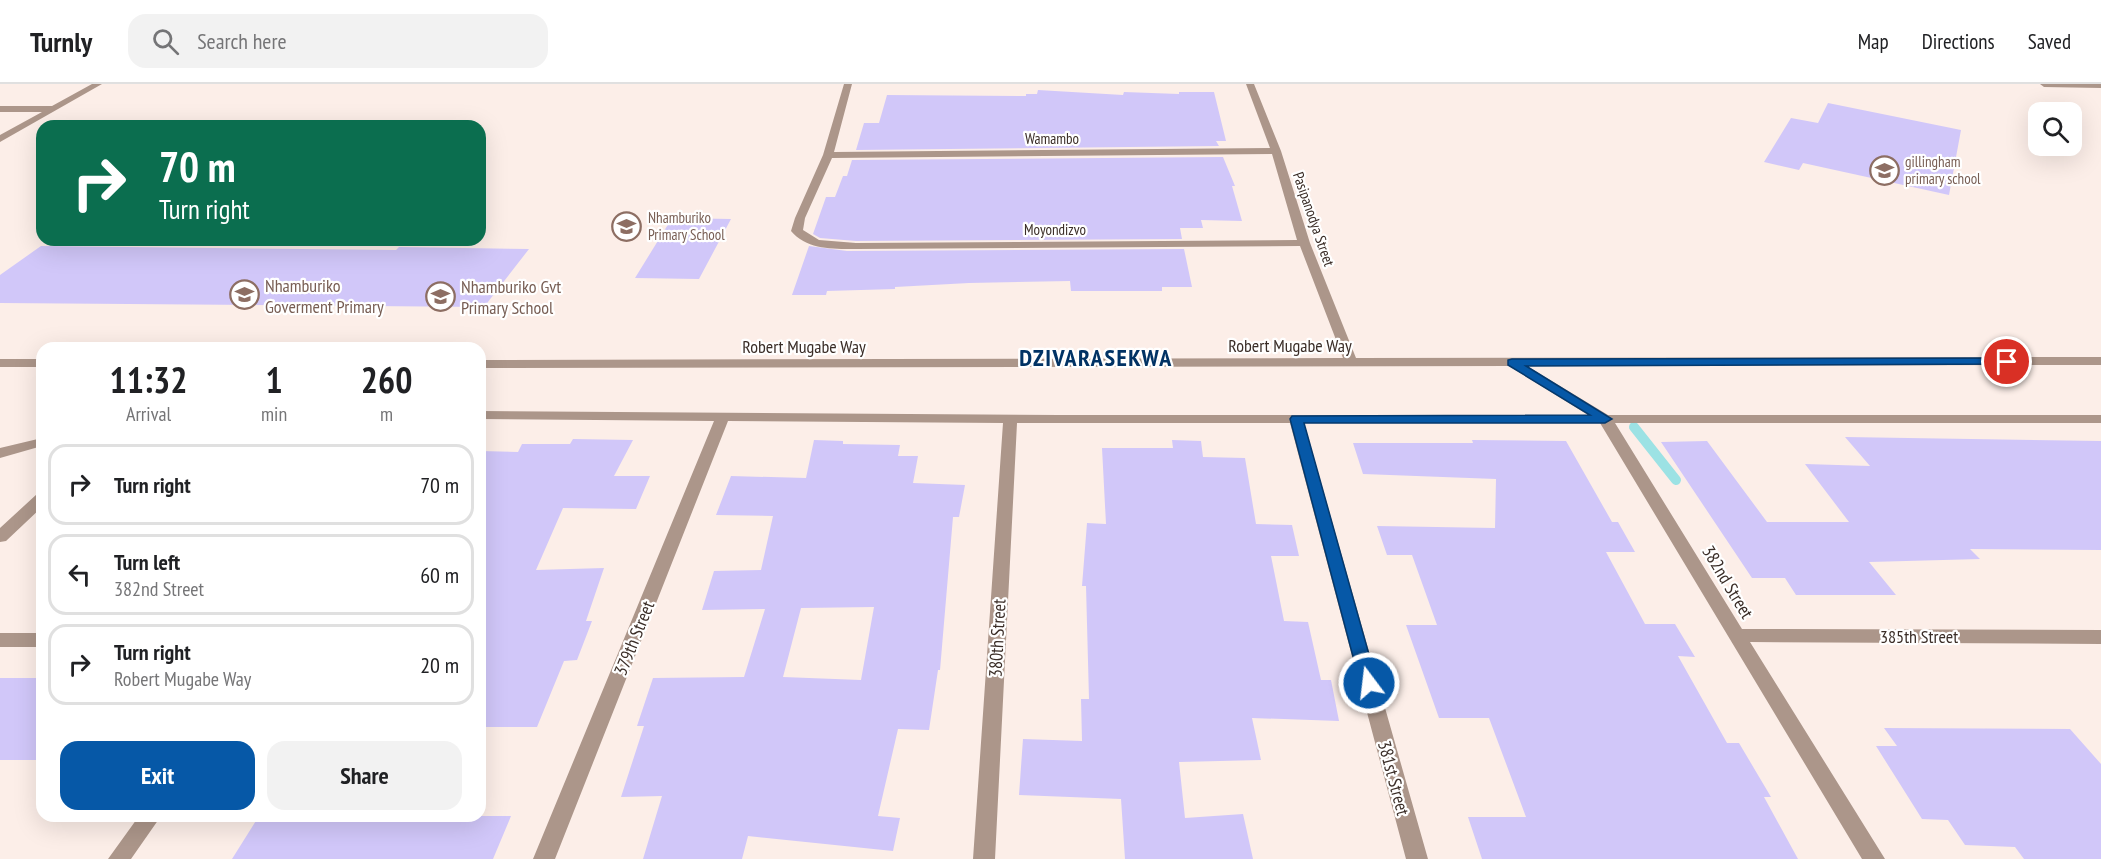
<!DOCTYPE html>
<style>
:root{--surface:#fff;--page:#f2f2f2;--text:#202124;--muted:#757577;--line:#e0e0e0;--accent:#0658a7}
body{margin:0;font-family:"PT Sans Narrow",sans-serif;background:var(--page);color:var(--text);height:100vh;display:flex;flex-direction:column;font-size:22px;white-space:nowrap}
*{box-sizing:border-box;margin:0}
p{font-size:20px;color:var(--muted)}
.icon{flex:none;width:33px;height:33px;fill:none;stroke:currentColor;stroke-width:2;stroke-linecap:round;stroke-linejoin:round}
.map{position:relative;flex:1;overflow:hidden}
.side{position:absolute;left:36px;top:258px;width:450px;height:480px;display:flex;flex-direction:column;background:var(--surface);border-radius:18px;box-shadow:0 6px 24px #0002}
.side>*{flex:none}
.guide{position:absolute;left:36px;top:36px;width:450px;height:126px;border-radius:18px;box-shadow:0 6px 24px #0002;background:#0b6e4f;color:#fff;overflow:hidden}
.fabs{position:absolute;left:2028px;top:18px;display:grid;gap:12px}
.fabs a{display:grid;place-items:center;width:54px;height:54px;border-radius:12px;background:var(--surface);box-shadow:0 6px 24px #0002;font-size:30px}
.pin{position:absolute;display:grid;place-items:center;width:51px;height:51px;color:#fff;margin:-26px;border:3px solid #fff;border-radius:50%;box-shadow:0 2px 6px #0007}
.me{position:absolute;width:66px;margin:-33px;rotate:345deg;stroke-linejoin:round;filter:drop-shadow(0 0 4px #0008)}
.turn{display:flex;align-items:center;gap:21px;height:126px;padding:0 24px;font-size:27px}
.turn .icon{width:78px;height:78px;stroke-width:2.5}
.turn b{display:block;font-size:42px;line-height:51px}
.eta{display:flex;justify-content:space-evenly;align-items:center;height:102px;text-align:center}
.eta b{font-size:36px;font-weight:700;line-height:42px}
.button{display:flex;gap:12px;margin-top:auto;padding:12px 24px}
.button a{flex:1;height:69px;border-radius:18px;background:var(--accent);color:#fff;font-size:24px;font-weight:700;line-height:69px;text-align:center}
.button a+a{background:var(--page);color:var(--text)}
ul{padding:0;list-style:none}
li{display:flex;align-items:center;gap:18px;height:81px;margin:0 12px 9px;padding:0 12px;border:3px solid var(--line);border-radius:18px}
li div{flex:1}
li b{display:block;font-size:22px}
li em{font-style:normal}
header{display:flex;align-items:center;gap:36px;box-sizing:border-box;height:84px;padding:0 30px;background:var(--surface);border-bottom:2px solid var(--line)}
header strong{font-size:28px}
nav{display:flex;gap:33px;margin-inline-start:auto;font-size:21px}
.search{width:420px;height:54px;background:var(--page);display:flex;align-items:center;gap:15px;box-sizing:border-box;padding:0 21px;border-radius:18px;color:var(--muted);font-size:22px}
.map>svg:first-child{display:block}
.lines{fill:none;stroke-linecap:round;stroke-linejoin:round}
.stream{stroke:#9ce2e4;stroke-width:10}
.building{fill:#d1c7f9;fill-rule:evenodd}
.minor{fill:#ac968a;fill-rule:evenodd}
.route{fill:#0658a7;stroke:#04396d;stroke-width:1.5}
.labels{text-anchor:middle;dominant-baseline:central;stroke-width:4.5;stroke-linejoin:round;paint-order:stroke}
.far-street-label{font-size:15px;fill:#3a2d27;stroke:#fff}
.far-education-label{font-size:15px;fill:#785e54;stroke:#fff;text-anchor:start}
.education-label{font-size:18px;fill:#785e54;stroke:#fff;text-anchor:start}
.street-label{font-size:18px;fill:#3a2d27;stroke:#fff}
.district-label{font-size:24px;font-weight:bold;letter-spacing:1.5px;fill:#013264;stroke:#fff}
</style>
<header>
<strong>Turnly</strong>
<div class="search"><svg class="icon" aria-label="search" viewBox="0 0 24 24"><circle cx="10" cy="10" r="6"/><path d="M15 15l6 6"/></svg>Search here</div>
<nav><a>Map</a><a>Directions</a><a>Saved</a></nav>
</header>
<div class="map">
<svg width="2101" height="775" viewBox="0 0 2101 775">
<rect width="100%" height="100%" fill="#fceee8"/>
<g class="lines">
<path class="stream" d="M1634,343L1676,396"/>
</g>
<path class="building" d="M1038,6L1123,11L1124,8L1179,10V8H1214L1226,57H1216L1219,62L856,66L864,39H879L887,11L1026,12V10H1037Z
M1828,19L1961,46L1949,111L1803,79L1799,86L1764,78L1791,34L1818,39Z
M1223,73L1235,102H1232L1242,137L1201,136L1203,144H1180L1182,155L856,157L820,154L813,150L826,113H835L843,92H847L852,76Z
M672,134L731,135L699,195L635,194Z
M41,162L396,166L399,163L529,165L484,223L0,219V191Z
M809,162L847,167L1184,165L1192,203H1162V207H1071L1070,197L969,199L895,203V205L827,207L826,211H792Z
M1845,353L2101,357V466L1970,465L1980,475L1869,478L1896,511H1796L1785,494H1752L1661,358L1707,357L1767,438H1849L1805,380L1870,382Z
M573,355L633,356L614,392H650L636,425L563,424L536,486L604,484L586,537H592L577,576L564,577L537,643H480V367L518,368L522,360H570Z
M814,356L843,357V360L900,361L898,372H918L913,399L965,401L959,433H953L940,586H938L929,646L898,645L878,732L900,734L893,767L748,752L742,775H643L662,712L621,713L644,642H637L653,594L744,593L765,525L702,526L714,487L761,486L773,432L716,431L731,392L806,394ZM874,523L861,596L783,593L801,524Z
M1172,356L1201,357L1203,373L1245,374L1256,440L1292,441L1299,472H1271L1284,537L1308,538L1321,596H1331L1339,637L1252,634L1261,676L1179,678L1185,734L1243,730L1253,775H1125L1121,715L1019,711L1023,655L1082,657L1081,615H1089L1086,502H1082L1087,439L1106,440L1102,364H1173Z
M1472,356L1566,357L1612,438H1618L1635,468H1606L1645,540H1675L1695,573L1678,572L1727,659H1739L1771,713H1764L1798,775H1482L1468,733H1526L1489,634H1439L1406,541H1437L1412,471H1387L1377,442L1495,444L1496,395L1363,390L1353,359H1473Z
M0,594H42V676H0Z
M1884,644L2070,645L2101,680V775H2024L2015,763L1965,761L1948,736L1922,735L1876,662H1897Z
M259,732H511L493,775H232Z"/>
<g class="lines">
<path class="minor" d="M92,0H102L0,58V51L42,28H0V22H52Z
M844,0H852L834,68L1270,64L1246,0H1254L1281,67L1310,159L1356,274L2101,273V281L1527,282L1608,331H2101V339H1615L1742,545L2101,546V560L1750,558L1885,775H1862L1600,339H1304L1428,775H1406L1290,339H1017L995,775H973L1003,339L728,337L555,775H533L714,337L480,335V327L1059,331H1588L1509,282L480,284V276L1343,274L1300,162L856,165C833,165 807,166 791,147L795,134L823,71ZM1272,70L1297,156L856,159L819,156L803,146L805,134L832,74Z
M2040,0H2101V4L2044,3Z
M0,275H42V283H0Z
M42,354V362L0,374V364Z
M42,409V423L6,457L0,458V444L37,410Z
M0,549H42V563H0Z
M139,732H161L131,775H108Z"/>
</g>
<path class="route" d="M2007,274L2011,275V280L1526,282L1612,335L1605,339H1304L1377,599L1375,604L1369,605L1363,604L1360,599L1290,335L1292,332L1590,331L1508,281V276L1512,275Z"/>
<defs>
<symbol id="school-ring" viewBox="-11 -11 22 22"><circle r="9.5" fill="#fff" stroke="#8d6e63" stroke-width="1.5"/><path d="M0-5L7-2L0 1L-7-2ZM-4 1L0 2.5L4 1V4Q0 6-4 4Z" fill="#8d6e63"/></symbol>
</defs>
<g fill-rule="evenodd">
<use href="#school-ring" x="1868" y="70" width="33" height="33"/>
<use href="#school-ring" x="610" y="126" width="33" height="33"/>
<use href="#school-ring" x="228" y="194" width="33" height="33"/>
<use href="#school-ring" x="424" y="196" width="33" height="33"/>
</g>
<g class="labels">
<g class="far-street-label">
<text x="1052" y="54">Wamambo</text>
<text transform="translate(1314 135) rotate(71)">Pasipanodya Street</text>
<text x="1055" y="145">Moyondizvo</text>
</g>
<g class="far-education-label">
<text x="1905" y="77">gillingham<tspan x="1905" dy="17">primary school</tspan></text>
<text x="648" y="133">Nhamburiko<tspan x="648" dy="17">Primary School</tspan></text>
</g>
<g class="education-label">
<text x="265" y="201">Nhamburiko<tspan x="265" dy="21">Goverment Primary</tspan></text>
<text x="461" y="202">Nhamburiko Gvt<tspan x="461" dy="21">Primary School</tspan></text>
</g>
<g class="street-label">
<text x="1290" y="261">Robert Mugabe Way</text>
<text x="804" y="262">Robert Mugabe Way</text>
<text transform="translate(1728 498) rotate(59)">382nd Street</text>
<text x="1919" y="552">385th Street</text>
<text transform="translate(634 554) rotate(-68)">379th Street</text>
<text transform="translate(997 554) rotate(-87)">380th Street</text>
<text transform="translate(1394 694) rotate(75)">381st Street</text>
</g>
<g class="district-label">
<text x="1096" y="273">DZIVARASEKWA</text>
</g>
</g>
</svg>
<div class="fabs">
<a><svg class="icon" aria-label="search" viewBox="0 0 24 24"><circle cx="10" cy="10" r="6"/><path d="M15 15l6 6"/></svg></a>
</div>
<div class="pin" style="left:2007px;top:278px;background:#d93025"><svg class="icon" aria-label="arrive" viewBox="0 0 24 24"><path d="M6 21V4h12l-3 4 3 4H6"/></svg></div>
<svg class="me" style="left:1369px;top:599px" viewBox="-20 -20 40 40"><circle r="17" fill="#0658a7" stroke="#fff" stroke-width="3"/><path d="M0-11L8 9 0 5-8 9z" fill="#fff"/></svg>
<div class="guide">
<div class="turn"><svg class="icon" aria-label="right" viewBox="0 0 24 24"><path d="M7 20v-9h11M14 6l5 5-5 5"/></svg><div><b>70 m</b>Turn right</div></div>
</div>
<section class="side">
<div class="eta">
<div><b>11:32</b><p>Arrival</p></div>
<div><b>1</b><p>min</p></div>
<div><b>260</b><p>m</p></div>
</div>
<ul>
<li><svg class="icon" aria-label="right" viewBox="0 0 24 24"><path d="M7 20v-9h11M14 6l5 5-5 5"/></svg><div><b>Turn right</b></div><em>70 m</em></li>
<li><svg class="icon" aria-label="left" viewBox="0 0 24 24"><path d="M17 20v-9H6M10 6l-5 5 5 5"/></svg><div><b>Turn left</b><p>382nd Street</p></div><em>60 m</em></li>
<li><svg class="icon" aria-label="right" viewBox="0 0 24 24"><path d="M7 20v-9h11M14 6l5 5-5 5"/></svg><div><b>Turn right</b><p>Robert Mugabe Way</p></div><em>20 m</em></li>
</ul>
<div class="button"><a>Exit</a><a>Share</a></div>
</section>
</div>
